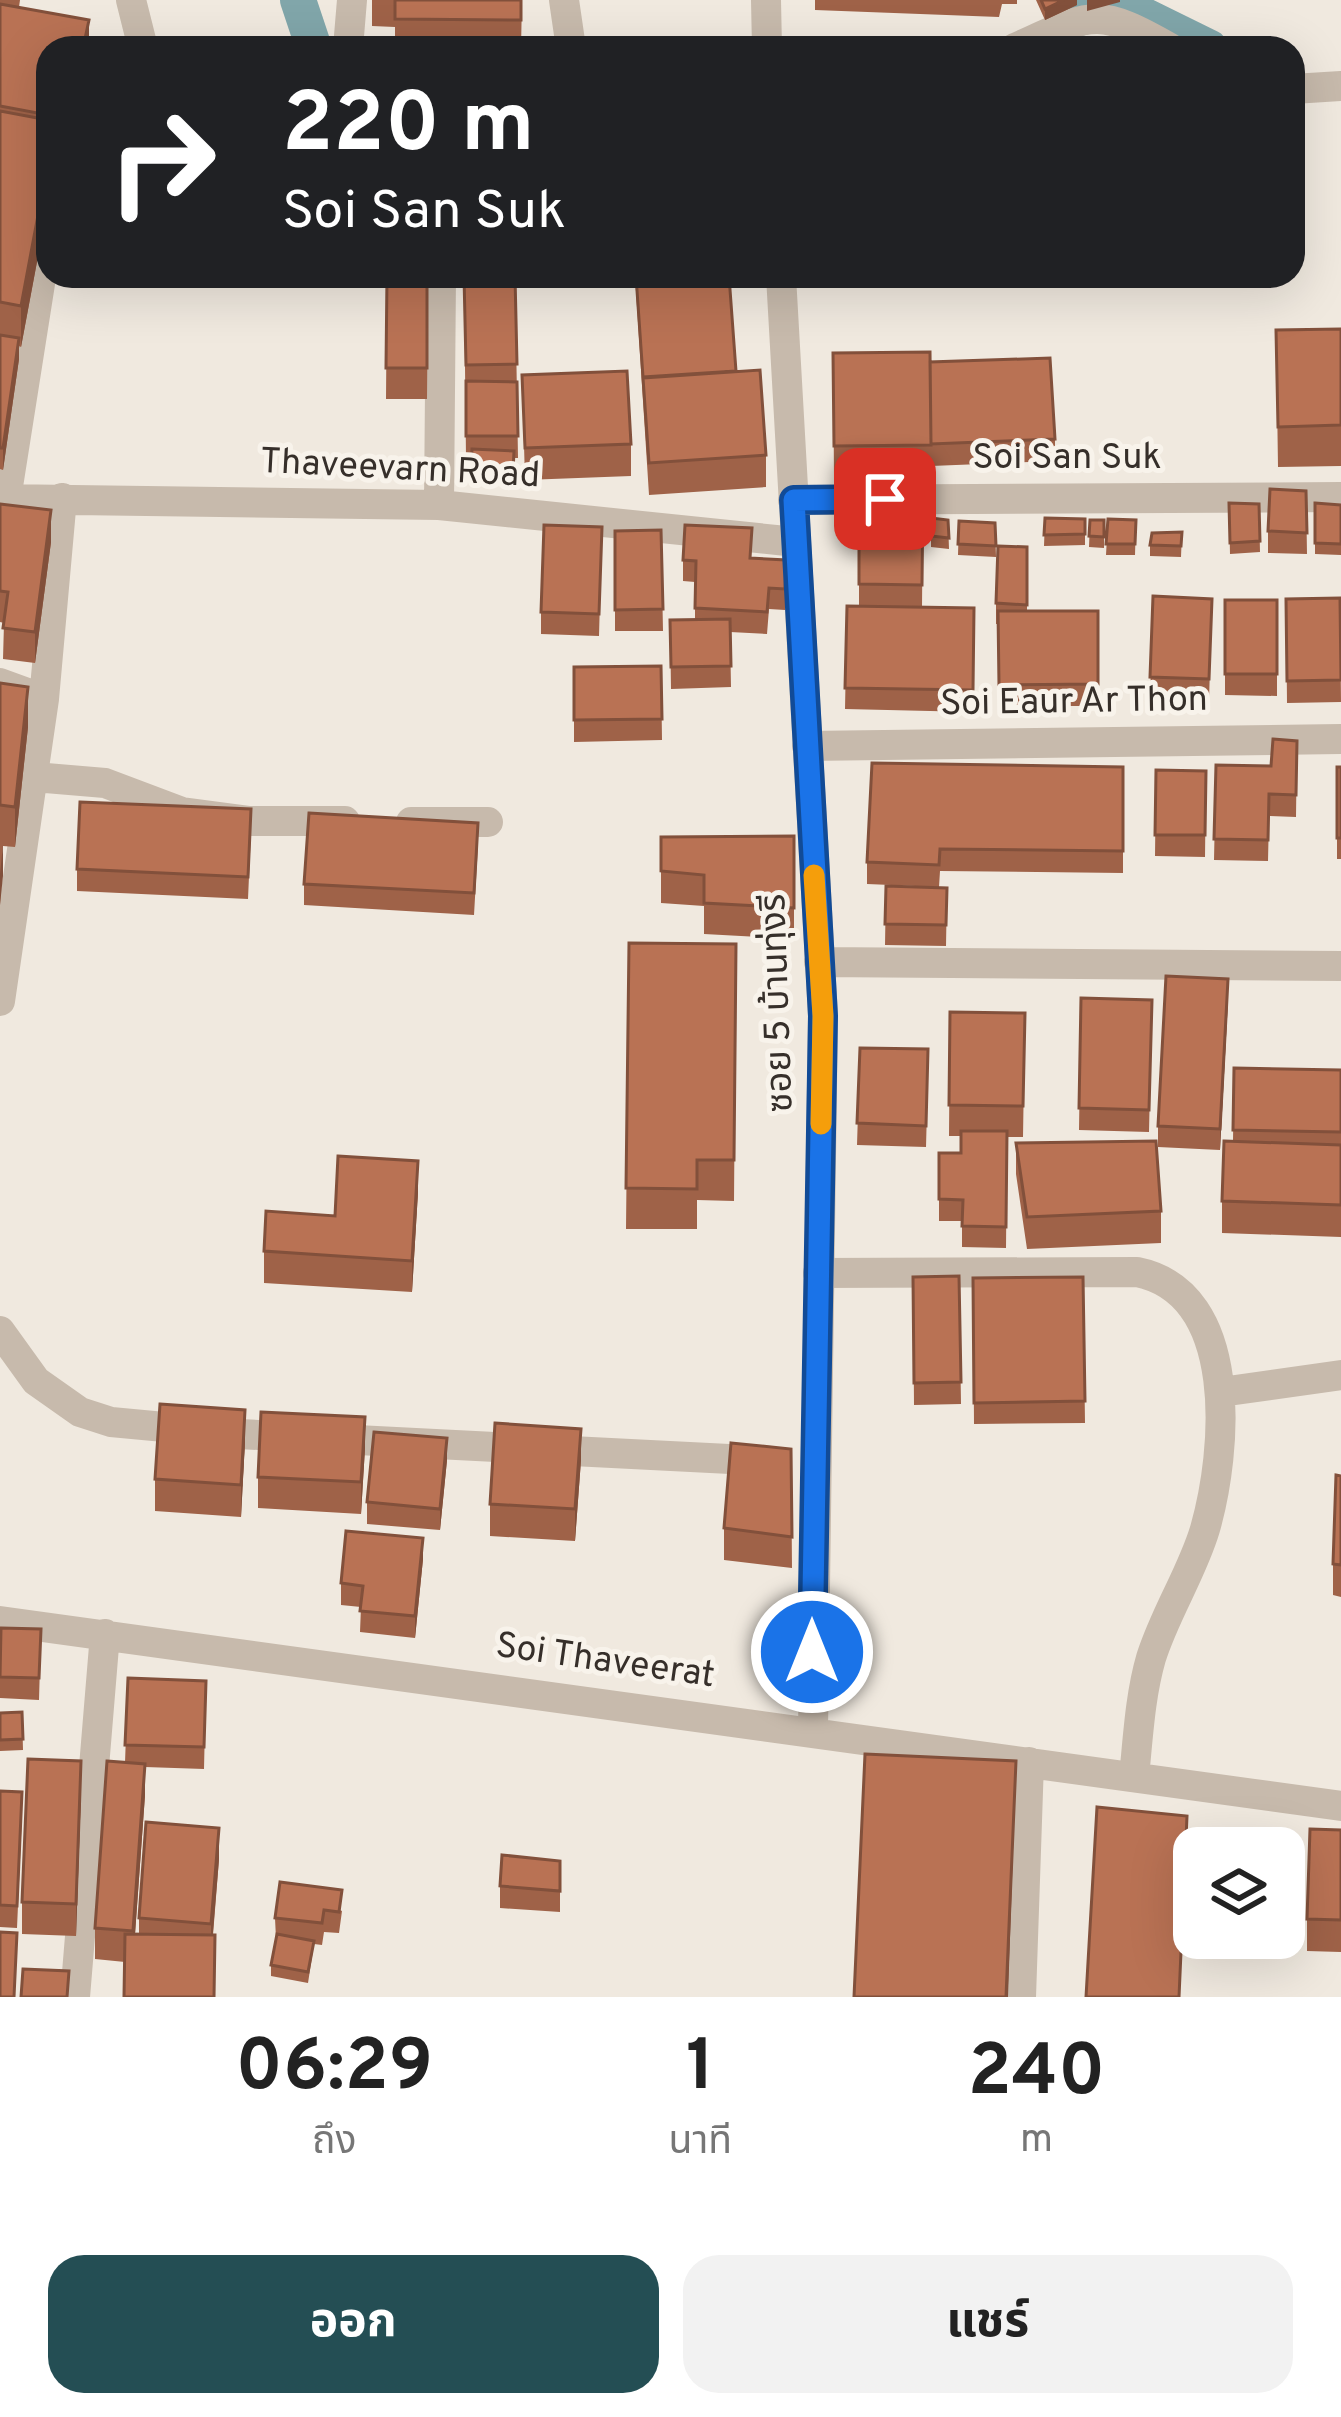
<!DOCTYPE html>
<html lang="th">
<meta charset="utf-8">
<style>
:root{--surface:#fff;--page:#f2f2f2;--text:#222;--muted:#767676;--accent:#244e54}
body{margin:0;font-family:Overpass,"Noto Sans Thai",sans-serif;background:var(--page);color:var(--text);height:100vh;display:flex;flex-direction:column;font-size:45px;white-space:nowrap}
*{box-sizing:border-box;margin:0}
p{font-size:39px;color:var(--muted)}
.icon{flex:none;width:66px;height:66px;fill:none;stroke:currentColor;stroke-width:2;stroke-linecap:round;stroke-linejoin:round}
.map{position:relative;height:1997px;overflow:hidden}
.details{display:flex;flex-direction:column;background:var(--surface);flex:1}
.details>*{flex:none}
.hud{position:absolute;left:36px;top:36px;width:1269px;height:252px;border-radius:36px;box-shadow:0 12px 48px #0002;background:#202124;color:#fff;overflow:hidden}
.buttons{position:absolute;left:1173px;top:1827px;display:grid;gap:24px}
.buttons a{display:grid;place-items:center;width:132px;height:132px;border-radius:24px;background:var(--surface);box-shadow:0 12px 48px #0002;font-size:60px}
.pin{position:absolute;display:grid;place-items:center;width:102px;height:102px;color:#fff;margin:-51px;border-radius:24px;box-shadow:0 6px 18px #0006}
.me{position:absolute;width:132px;margin:-66px;rotate:0deg;stroke-linejoin:round;filter:drop-shadow(0 0 9px #0008)}
.turn{display:flex;align-items:center;gap:42px;height:252px;padding:0 48px;font-size:54px}
.turn .icon{width:156px;height:156px;stroke-width:2.5}
.turn b{display:block;font-size:84px;line-height:102px}
.eta{display:flex;justify-content:space-evenly;align-items:center;height:204px;text-align:center}
.eta b{font-size:72px;font-weight:700;line-height:84px}
.primary-button{display:flex;gap:24px;margin-top:auto;padding:24px 48px}
.primary-button a{flex:1;height:138px;border-radius:36px;background:var(--accent);color:#fff;font-size:48px;font-weight:700;line-height:138px;text-align:center}
.primary-button a+a{background:var(--page);color:var(--text)}
.map>svg:first-child{display:block}
.lines{fill:none;stroke-linecap:round;stroke-linejoin:round}
.canal{stroke:#81a6aa;stroke-width:36}
.minor{stroke:#c7baac;stroke-width:30}
.wall{fill:#9f6248}
.shaded-wall{fill:#82503b}
.building{fill:#b97254;stroke:#82503b;stroke-width:3}
.route-casing{stroke:#114b97;stroke-width:30}
.route{stroke:#1a73e8;stroke-width:21}
.slow{stroke:#f59e0b;stroke-width:21}
.labels{text-anchor:middle;dominant-baseline:central;stroke-width:10;stroke-linejoin:round;paint-order:stroke}
.street-label{font-size:36px;fill:#362f2a;stroke:#f8f3eb}
</style>
<div class="map">
<svg width="1341" height="1997" viewBox="0 0 1341 1997">
<rect width="100%" height="100%" fill="#f0e9df"/>
<g class="lines">
<path class="canal" d="M298,0L314,48
M1075,19L1125,6L1210,48"/>
<path class="minor" d="M131,0L143,48
M564,0L571,48
M766,0L767,48
M348,48L352,0
M1015,48C1091,14 1095,5 1170,48
M1293,89L1341,86
M781,276L823,1015L813,1730
M0,499L439,505L796,542
M6,499L48,233
M793,500L1341,497
M439,505L441,276
M0,683L44,699L0,1001
M44,699L62,498
M807,746L1341,739
M34,777L105,783L182,812L250,821H345
M411,822H488
M819,962L1341,966
M818,1273L1137,1272C1241,1293 1227,1452 1205,1529C1192,1573 1165,1613 1151,1658C1140,1696 1138,1738 1134,1777
M0,1331L36,1381L80,1412L111,1422L239,1434L771,1461
M1221,1392L1341,1375
M0,1621L1341,1806
M75,1997L105,1634
M1021,1997L1029,1762"/>
</g>
<path class="wall" d="M0,0H20L19,7L89,48H48V203L21,347L19,346V359L3,470L0,469Z
M372,0H522L521,48H395V27L372,26Z
M815,0H1017V4H1002L999,17L815,10Z
M1036,0H1077V5L1045,20Z
M387,276H428L427,399H386Z
M464,276H515L518,458H514L513,483L471,481L472,458H466Z
M635,276H729L736,371L766,455V487L649,495Z
M1341,329V466L1278,467L1276,330Z
M833,353L930,362L1055,439V461L931,466V476L834,477Z
M522,375L631,444V476L525,480Z
M1306,491L1307,554L1268,553V531Z
M859,494H923L922,607L974,608L973,712L845,709L847,606H859Z
M1229,503L1259,504L1260,552L1230,554Z
M1315,503L1341,505V555L1315,554Z
M0,504L51,542L35,663L3,659L4,623L0,622Z
M931,518L948,520L949,549L931,547Z
M1045,518L1085,519V545L1044,546Z
M1108,519L1136,520L1135,555H1106Z
M1090,520H1104V548L1089,547Z
M959,521L995,523L996,557L958,555Z
M602,527L599,636L541,634V612Z
M661,530L663,631H615V531Z
M1182,532L1181,557L1150,556V545Z
M1027,547V611H1098V706H999L998,624H996V603Z
M752,558L786,560L785,610L769,609L767,634L730,632L731,687L671,689L670,620H695V582L683,581V560Z
M1153,596L1212,599L1209,701L1150,699Z
M1340,598L1341,702L1287,703L1286,599Z
M1225,600H1277V696L1225,695Z
M661,666L662,740L574,742V667Z
M0,683L28,727L15,847L3,846L0,905Z
M1297,741L1296,817L1269,816L1268,861L1214,860L1216,765L1271,766Z
M1123,767V873L940,871L939,887L867,884V862Z
M1337,767H1341V859H1337Z
M1156,770L1206,771L1205,857L1155,856Z
M251,831L248,899L77,891V869Z
M794,836V939L704,934V906L661,903V837Z
M478,845L474,915L304,905V884Z
M886,886L947,888L946,946L885,945Z
M629,943L736,944L734,1201L697,1200V1229H626Z
M1081,998L1152,1000L1149,1132L1079,1130Z
M1228,1000L1220,1150L1158,1147V1126Z
M950,1012L1025,1013L1023,1137H1007L1006,1248L962,1247V1221H939V1153H961V1136H949Z
M860,1048L928,1071L926,1147L857,1145Z
M1234,1068L1341,1070V1237L1222,1233V1201L1233,1141Z
M1016,1143L1161,1211V1243L1027,1249L1016,1174Z
M418,1192L412,1292L264,1283V1251L335,1216Z
M959,1276L961,1404L914,1405L913,1277Z
M1083,1277L1085,1423L974,1424L973,1278Z
M245,1441L241,1517L155,1511V1479Z
M365,1448L361,1514L258,1508V1477Z
M791,1449L792,1568L724,1560V1528Z
M447,1460L440,1530L367,1524V1502Z
M581,1460L575,1541L490,1536V1504Z
M1341,1476V1597L1333,1595V1564Z
M423,1559L415,1638L360,1632L361,1607L341,1605V1583Z
M41,1629L39,1700L0,1698V1666Z
M128,1678L206,1681L204,1769L145,1767V1795L135,1934H139V1918L219,1859L213,1935L125,1962L95,1959V1928L125,1763Z
M22,1712L23,1750L0,1751V1713Z
M0,1791L22,1814L17,1928L0,1927Z
M81,1792L76,1936L22,1934V1902Z
M1341,1830V1952L1307,1951V1919Z
M560,1861V1912L500,1908V1886Z
M280,1882L342,1911L339,1933L324,1932L322,1945L314,1944L308,1983L271,1976V1965L276,1939L275,1918Z"/>
<path class="shaded-wall" d="M1064,0H1077V5L1045,20V9Z
M1087,0H1120V2L1087,11Z
M89,20V48H83Z
M48,162V203L21,347V306Z
M19,338V359L3,470V448Z
M51,510V542L35,663V632Z
M28,687V727L15,847V807Z
M3,845V876L0,905V874Z
M1228,979V1000L1220,1150V1129Z
M418,1161V1192L412,1292V1261Z
M245,1410V1441L241,1517V1485Z
M365,1417V1448L361,1514V1482Z
M581,1429V1460L575,1541V1509Z
M447,1438V1460L440,1530V1509Z
M423,1538V1559L415,1638V1616Z
M81,1761V1792L76,1936V1904Z
M1016,1761L1008,1997H1006Z
M145,1764V1795L133,1962V1931Z
M219,1828V1859L211,1955V1924Z"/>
<path class="building" d="M395,0H521V20L395,19Z
M1041,0H1064L1045,9Z
M0,4L89,20L83,48H48V115L0,106Z
M0,111L48,120V162L21,306L0,302Z
M387,276H427V368H386Z
M464,276H515L517,364L466,365Z
M636,276H729L736,371L643,377Z
M1341,329V425L1278,427L1276,330Z
M0,335L19,338L3,448H0Z
M930,352L931,445L834,446L833,353Z
M1050,358L1055,439L931,444L930,362Z
M760,370L766,455L649,463L643,378Z
M627,371L631,444L525,448L522,375Z
M466,381L517,382L518,436H466Z
M472,449L514,451L513,472L471,470Z
M1270,489L1306,491L1307,533L1268,531Z
M859,494H923L922,585L859,584Z
M1229,503L1259,504L1260,541L1230,543Z
M1315,503L1341,505V544L1315,543Z
M0,504L51,510L35,632L3,628L8,592L0,591Z
M931,518L948,520L949,538L931,536Z
M1045,518L1085,519V534L1044,535Z
M1108,519L1136,520L1135,544H1106Z
M1090,520H1104V537L1089,536Z
M959,521L995,523L996,546L958,544Z
M544,525L602,527L599,614L541,612Z
M685,525L752,528L750,558L786,560L785,589L769,588L767,612L695,608L696,561L683,560Z
M661,530L663,609L615,610V531Z
M1182,532L1181,546L1150,545L1152,533Z
M998,546L1027,547V605L996,603Z
M1153,596L1212,599L1209,679L1150,677Z
M1340,598L1341,680L1287,681L1286,599Z
M1225,600H1277V674H1225Z
M847,606L974,608L973,690L845,688Z
M998,611H1098V684L999,685Z
M730,619L731,666L671,667L670,620Z
M661,666L662,719L574,720V667Z
M0,683L28,687L15,807L0,805Z
M1273,739L1297,741L1296,795L1269,794L1268,840L1214,839L1216,765L1271,766Z
M872,763L1123,767V851L940,849L939,865L867,862Z
M1337,767H1341V838H1337Z
M1156,770L1206,771L1205,835H1155Z
M80,802L251,809L248,877L77,869Z
M309,813L478,823L474,893L304,884Z
M794,836V908L704,903V875L661,871V837Z
M886,886L947,888L946,925L885,924Z
M629,943L736,944L734,1160H697V1189L626,1188Z
M1166,976L1228,979L1220,1129L1158,1126Z
M1081,998L1152,1000L1149,1110L1079,1108Z
M950,1012L1025,1013L1023,1106L949,1105Z
M860,1048L928,1049L926,1126L857,1123Z
M1234,1068L1341,1070V1132L1233,1130Z
M961,1131H1007L1006,1227L962,1226L963,1200L939,1199V1153H961Z
M1156,1141L1161,1211L1027,1217L1016,1143Z
M1224,1141L1341,1145V1205L1222,1201Z
M338,1156L418,1161L412,1261L264,1251L266,1211L335,1216Z
M959,1276L961,1382L914,1383L913,1277Z
M1083,1277L1085,1401L974,1403L973,1278Z
M160,1404L245,1410L241,1485L155,1479Z
M261,1412L365,1417L361,1482L258,1477Z
M495,1423L581,1429L575,1509L490,1504Z
M374,1432L447,1438L440,1509L367,1502Z
M731,1443L791,1449L792,1537L724,1528Z
M1336,1475L1341,1476V1565L1333,1564Z
M346,1531L423,1538L415,1616L360,1611L363,1586L341,1583Z
M1,1628L41,1629L39,1678L0,1677Z
M128,1678L206,1681L204,1747L125,1745Z
M22,1712L23,1739L0,1740V1713Z
M865,1754L1016,1761L1006,1997H854Z
M28,1759L81,1761L76,1904L22,1902Z
M107,1761L145,1764L133,1931L95,1928Z
M0,1791L22,1792L17,1906L0,1905Z
M1097,1807L1187,1816L1179,1997H1086Z
M146,1822L219,1828L211,1924L139,1918Z
M1310,1829L1341,1830V1920L1307,1919Z
M502,1855L560,1861V1891L500,1886Z
M280,1882L342,1890L339,1912L324,1910L322,1923L275,1918Z
M0,1932L17,1933L14,1997H0Z
M125,1934L215,1935L214,1997H124Z
M277,1934L314,1941L308,1972L271,1965Z
M23,1969L69,1971L67,1997H21Z"/>
<g class="lines">
<defs>
<path id="route" d="M812,1652L823,1016L794,500L885,499"/>
</defs>
<use href="#route" class="route-casing"/>
<use href="#route" class="route"/>
<path class="slow" d="M814,875L823,1016L821,1124"/>
</g>
<g class="labels">
<g class="street-label">
<text x="1067" y="459">Soi San Suk</text>
<text transform="translate(400 470) rotate(3)">Thaveevarn Road</text>
<text transform="translate(1074 703) rotate(-1)">Soi Eaur Ar Thon</text>
<text transform="translate(779 1003) rotate(-92)">ซอย 5 บ้านทุ่งรี</text>
<text transform="translate(605 1662) rotate(8)">Soi Thaveerat</text>
</g>
</g>
</svg>
<div class="buttons">
<a><svg class="icon" aria-label="layers" viewBox="0 0 24 24"><path d="M12 4l9 5-9 5-9-5zM3 14l9 5 9-5"/></svg></a>
</div>
<div class="pin" style="left:885px;top:499px;background:#d93025"><svg class="icon" aria-label="arrive" viewBox="0 0 24 24"><path d="M6 21V4h12l-3 4 3 4H6"/></svg></div>
<svg class="me" style="left:812px;top:1652px" viewBox="-20 -20 40 40"><circle r="17" fill="#1a73e8" stroke="#fff" stroke-width="3"/><path d="M0-11L8 9 0 5-8 9z" fill="#fff"/></svg>
<div class="hud">
<div class="turn"><svg class="icon" aria-label="right" viewBox="0 0 24 24"><path d="M7 20v-9h11M14 6l5 5-5 5"/></svg><div><b>220 m</b>Soi San Suk</div></div>
</div>
</div>
<section class="details">
<div class="eta">
<div><b>06:29</b><p>ถึง</p></div>
<div><b>1</b><p>นาที</p></div>
<div><b>240</b><p>m</p></div>
</div>
<div class="primary-button"><a>ออก</a><a>แชร์</a></div>
</section>
